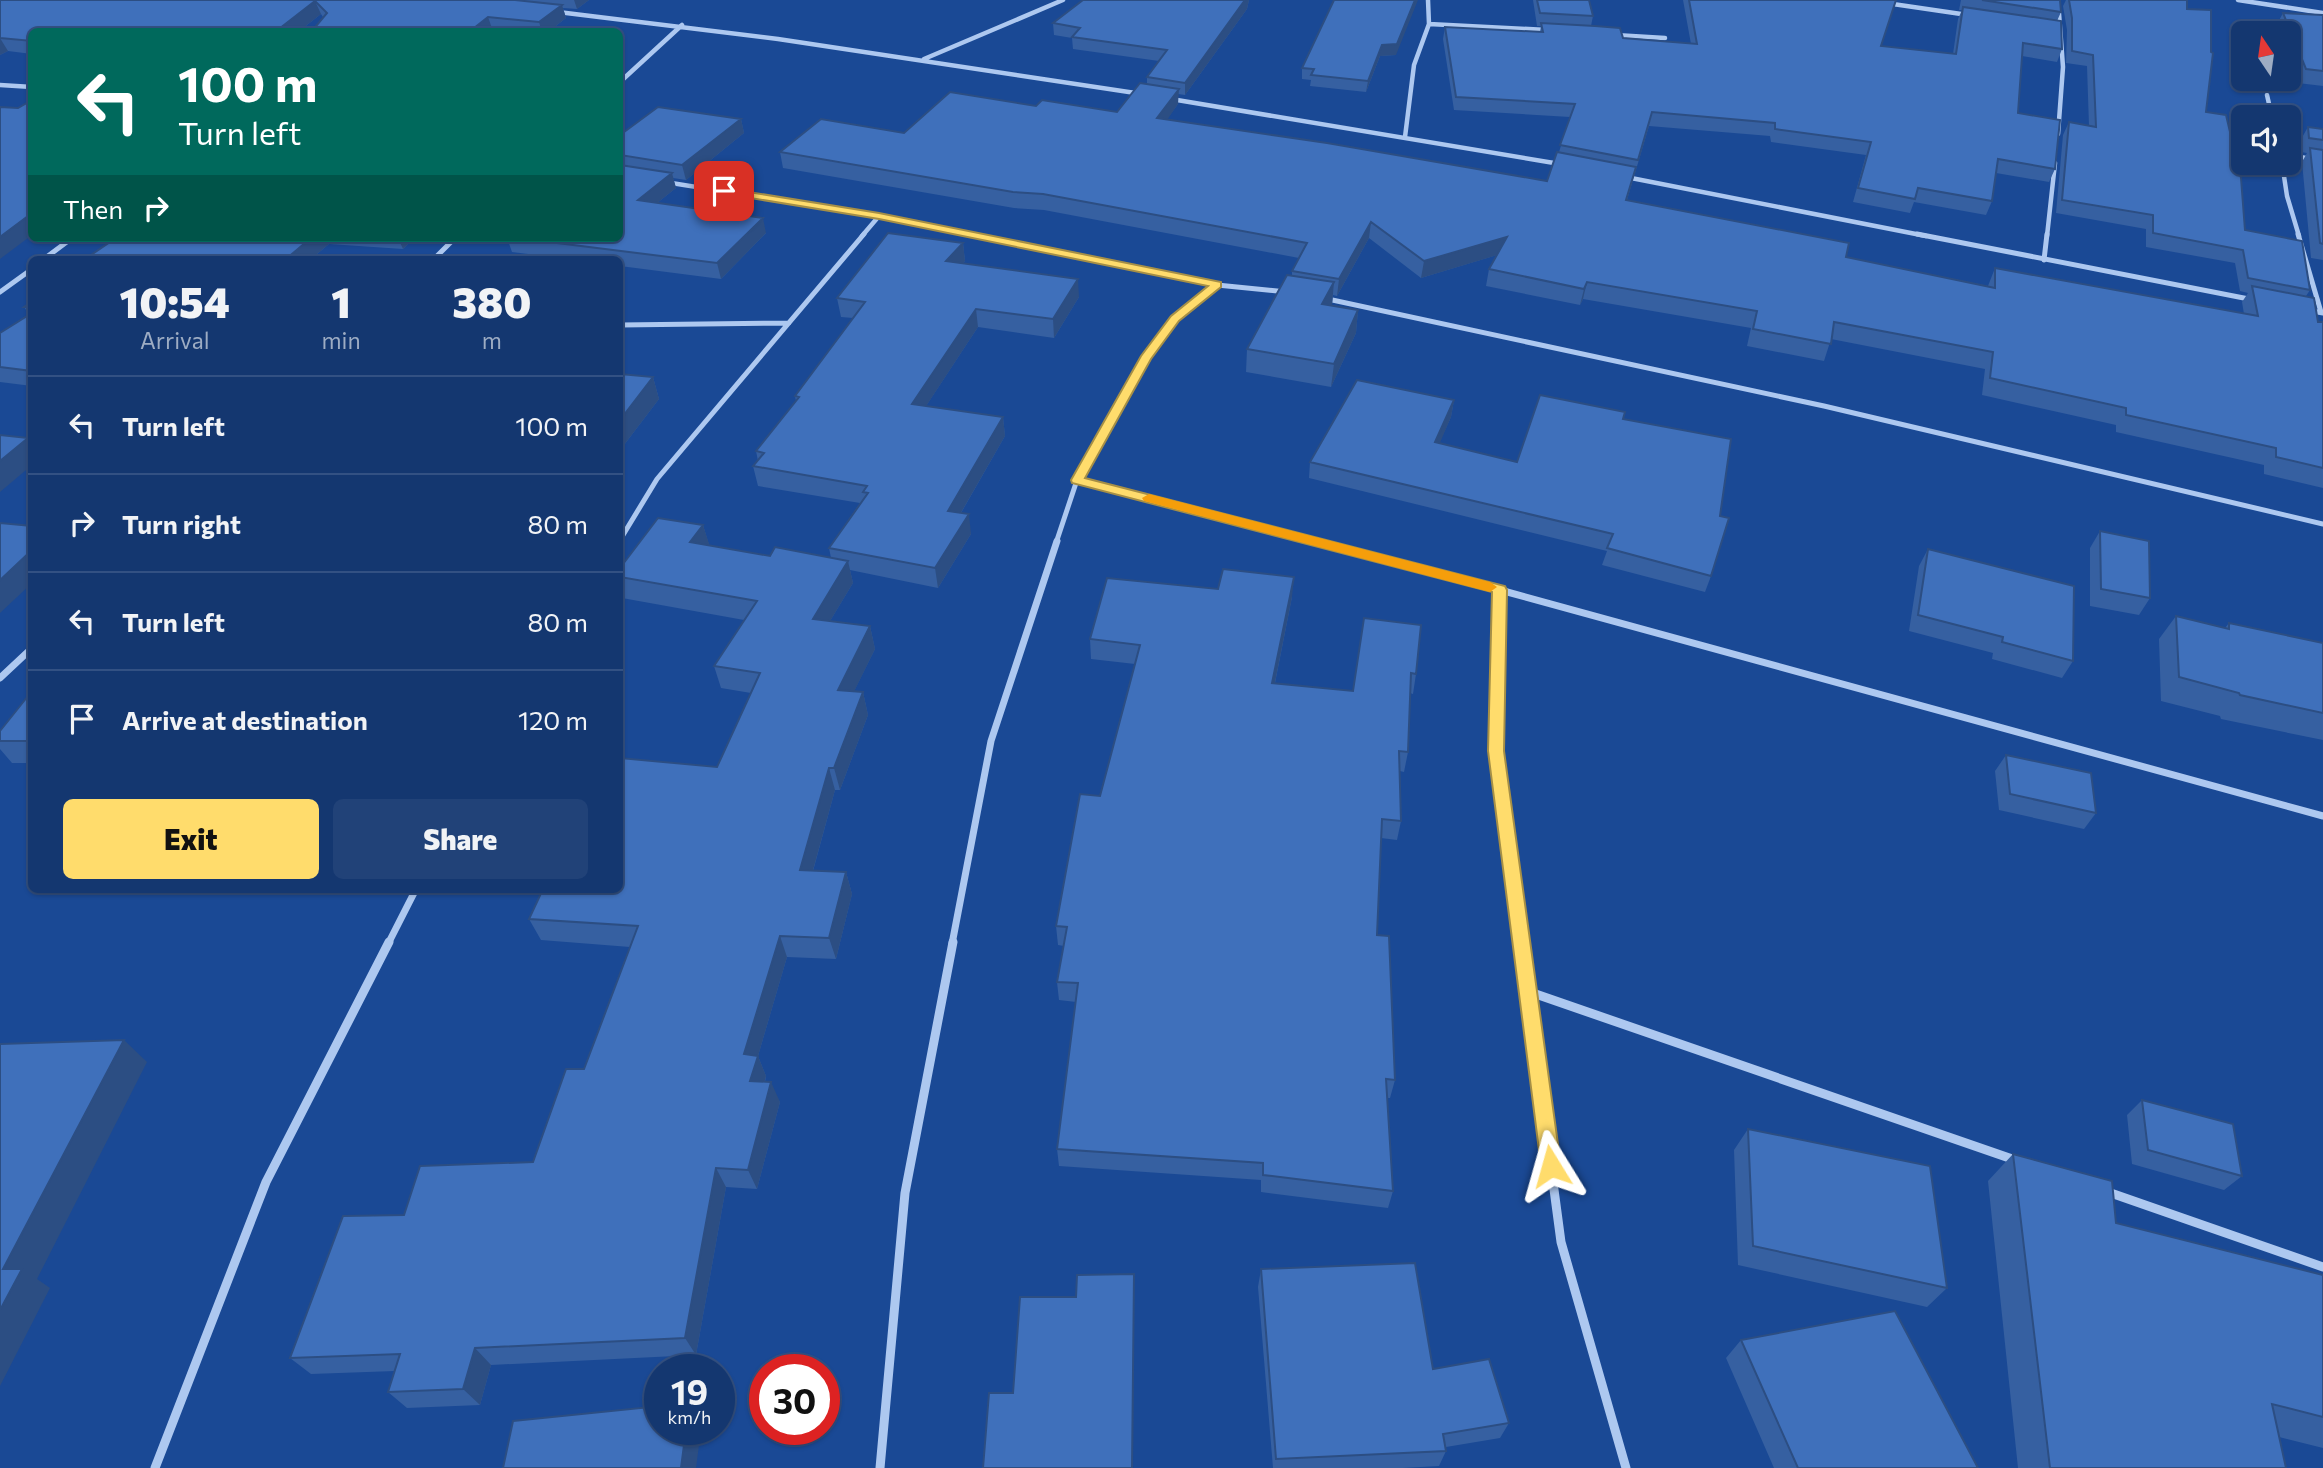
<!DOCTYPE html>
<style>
:root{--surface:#143770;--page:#214278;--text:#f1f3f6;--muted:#9dacc3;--line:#335183;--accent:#ffdc6c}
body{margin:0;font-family:Commissioner,sans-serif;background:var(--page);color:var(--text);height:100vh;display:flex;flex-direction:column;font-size:26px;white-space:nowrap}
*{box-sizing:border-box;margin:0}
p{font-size:23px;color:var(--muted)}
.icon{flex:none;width:38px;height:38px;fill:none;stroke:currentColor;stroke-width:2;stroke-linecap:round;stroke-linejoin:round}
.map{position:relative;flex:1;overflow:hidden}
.side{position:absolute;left:28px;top:256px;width:595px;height:637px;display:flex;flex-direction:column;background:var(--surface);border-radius:10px;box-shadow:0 2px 5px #0004,0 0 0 2px var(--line)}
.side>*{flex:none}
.top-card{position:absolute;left:28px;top:28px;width:595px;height:214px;border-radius:10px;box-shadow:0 2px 5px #0004,0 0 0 2px var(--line);background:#00695c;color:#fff;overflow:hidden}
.needle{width:46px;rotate:347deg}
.tools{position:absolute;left:2231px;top:21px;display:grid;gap:14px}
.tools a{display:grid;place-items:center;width:70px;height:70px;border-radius:10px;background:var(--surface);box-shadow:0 2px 5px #0004,0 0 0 2px var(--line);font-size:35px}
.speed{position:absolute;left:644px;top:1354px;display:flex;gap:14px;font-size:35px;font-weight:700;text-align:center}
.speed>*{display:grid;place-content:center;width:91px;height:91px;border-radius:50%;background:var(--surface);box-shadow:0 2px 5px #0004,0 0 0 2px var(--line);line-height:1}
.speed small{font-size:18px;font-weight:400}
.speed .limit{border:10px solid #d22;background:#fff;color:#111}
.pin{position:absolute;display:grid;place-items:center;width:60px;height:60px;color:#fff;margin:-30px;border-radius:14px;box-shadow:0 4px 10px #0006}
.me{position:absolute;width:77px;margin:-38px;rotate:352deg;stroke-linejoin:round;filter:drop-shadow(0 0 5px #0008)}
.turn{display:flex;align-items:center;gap:24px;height:147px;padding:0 35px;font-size:32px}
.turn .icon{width:91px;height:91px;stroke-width:2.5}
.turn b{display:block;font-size:49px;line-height:60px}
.then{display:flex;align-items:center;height:66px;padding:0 35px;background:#0003;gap:14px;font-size:26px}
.eta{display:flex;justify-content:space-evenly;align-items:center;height:119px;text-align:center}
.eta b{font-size:42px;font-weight:800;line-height:49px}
.button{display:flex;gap:14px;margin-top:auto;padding:14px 35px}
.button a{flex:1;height:80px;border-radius:10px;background:var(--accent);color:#111;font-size:28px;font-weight:800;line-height:80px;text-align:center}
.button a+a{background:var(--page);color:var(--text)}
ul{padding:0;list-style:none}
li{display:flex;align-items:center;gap:21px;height:98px;padding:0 35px;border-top:2px solid var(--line)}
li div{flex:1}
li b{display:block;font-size:26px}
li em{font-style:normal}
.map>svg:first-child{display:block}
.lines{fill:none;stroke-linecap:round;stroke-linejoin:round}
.street-far3{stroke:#adc8f0;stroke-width:4.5}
.street-far2{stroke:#adc8f0;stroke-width:5}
.street-far1{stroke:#adc8f0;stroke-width:7}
.street{stroke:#adc8f0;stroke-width:9}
.wall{fill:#3660a1}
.shaded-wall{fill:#2c4e83}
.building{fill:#3f70bb;stroke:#2c4e83;stroke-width:2}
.route{fill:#ffdc6c;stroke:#a68f46;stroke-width:2}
.slow{fill:#f59e0b}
</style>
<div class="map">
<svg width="2323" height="1468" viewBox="0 0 2323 1468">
<rect width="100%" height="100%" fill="#1a4995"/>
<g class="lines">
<path class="street-far3" d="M2058,0L2063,67L2058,134
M2238,0L2323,13
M1886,3L1968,15
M558,12L778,39L1142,94
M1429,24L1547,30
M1615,35L1665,38
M924,59L1063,0
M620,82L682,25
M0,85L32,87
M2267,95L2272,117
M1171,99L1560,164
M1405,137L1414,65L1429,24L1428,0
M2289,155L2323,161
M2282,163L2287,196L2299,236
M1626,177L1926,236
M665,182L879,216L976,236
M862,236L879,216
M2047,236L2055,163"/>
<path class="street-far2" d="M967,234L1217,285L1287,292
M1917,234L2254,300
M2298,234L2321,312
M44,259L72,238
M434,259L455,238
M2044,260L2047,234
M0,292L32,269
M1323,298L1824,406L2323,524
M2306,310L2323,313
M620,325L789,323
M1077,480L1319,543
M620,540L657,479L864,234
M1056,543L1077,480L1145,358L1175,318L1217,285"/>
<path class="street-far1" d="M1312,541L1500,590L2323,816
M1500,590L1496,751L1522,944
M0,678L32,648
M388,944L416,889
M952,944L991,741L1057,541"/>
<path class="street" d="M1521,942L1561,1242L1626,1468
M1527,991L2018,1161
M2105,1191L2323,1267
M155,1468L266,1182L389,942
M880,1468L905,1193L953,942"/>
</g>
<path class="wall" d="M0,0H589L577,9L563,8L566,18L548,32L493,31L491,32H311L323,17L321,14L298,32H32V54L8,51L0,55Z
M1083,0H1249L1247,9L1185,95L1178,94V104L1167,119L1547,181L1559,152L1570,117L1454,110L1443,39L1445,27L1540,32L1541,26H1537L1533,0H1589L1593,16L1591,26L1623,38L1691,44L1683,0H1896L1881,46L1953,54L1958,19L1962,10H1959L1961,0H2060L2061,12L2057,21L2062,49L2057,62L2022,56L2018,113L2055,169L2049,182L1996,173L1992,201L1986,215L1914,202L1910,213L1853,202L1866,155L1771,142L1770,136L1649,126L1627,200L1846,257L1988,286L1995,268L2244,314L2242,302L2248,293L2240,291L2235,263L2146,247V229L2056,213L2063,135L2069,122L2089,126L2087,66L2066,63L2067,30L2063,6L2066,0H2187V9L2206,112L2245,230L2310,290L2306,296L2318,322H2323V488L2264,474V465L2116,432V425L1982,395L1985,369L1831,339L1824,361L1747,346L1751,328L1583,299L1580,305L1486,286L1489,269L1497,255L1421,278L1369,238L1337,296L1333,295L1332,305L1358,310L1356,333L1331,387L1246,372L1247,349L1292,275V271L1299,258L1044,210L1014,208L783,168L780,152L904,133L1036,106L1117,112L1147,84V77L1159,61L1073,49L1072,38L1054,35L1053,23Z
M1334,0L1396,55L1380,56L1366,92L1310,86L1311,80L1302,79V68Z
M2283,13L2323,15V86L2298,83L2289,60V33H2279L2276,26Z
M741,119L744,133L686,180L673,178L676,188L657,203L766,233L721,279L620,266V259H568L512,252L507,238H620V135Z
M2308,127L2323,129V260L2311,258L2302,162L2307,153L2301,152L2300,141Z
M116,238H414L403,249L329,244L311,259H85Z
M963,243L965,261L963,263L1079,297L1054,338L978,327L926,406L1003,417L1005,436L961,513L971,534L938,588L850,570L853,583L830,621L870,626L875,649L854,691L863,692L868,715L840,790H835L813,871L846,872L852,894L836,959L787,957L758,1056L766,1076L765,1082L780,1102L757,1189L726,1187L696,1355L491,1365L480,1405L407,1408L388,1392L395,1371L311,1374L290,1358L404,1215L533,1162L584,1069L630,947L541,940L529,919L717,767L751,693L721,688L714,666L744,620L622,598L620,591V568L703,525L709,545L770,556L831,558L829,548L860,503L758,486L753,466L758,461L756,451L796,401L795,396L853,318L841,317L837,298Z
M32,301V386L0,382V333L29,314L24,307Z
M620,374L653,377L659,399L624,445H620Z
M1454,400L1451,417L1439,443L1517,462L1623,419L1711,576L1705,592L1602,565L1607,551L1309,478L1310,462Z
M2100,531L2150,598L2139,615L2090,606V548Z
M1928,549L2073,661L2062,678L1992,659L1993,653L1909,631L1919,566Z
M1292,597L1275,683L1353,691L1364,618L1416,674L1413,694L1410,693L1408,752L1404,772L1400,771L1401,821L1397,840L1381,838L1377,935L1395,1080L1390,1098H1387L1393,1191L1388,1208L1261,1192V1180L1059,1166L1057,1149L1076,1002L1059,1000L1057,982L1064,946L1058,945L1056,926L1100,796L1135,664L1091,659L1090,639Z
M2176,616L2225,628L2229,623L2323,643V740L2221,719L2220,716L2161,701L2159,639Z
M32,691V763H12L0,749V731Z
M2006,755L2096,813L2084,829L1999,810L1995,771Z
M2142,1100L2242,1176L2224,1190L2132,1164L2127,1115Z
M1748,1129L1947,1288L1927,1307L1738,1265L1734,1150Z
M2013,1154L2116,1223L2323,1275V1448L2279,1437L2286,1468H2018L1988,1181Z
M1261,1269L1433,1369L1509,1423L1500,1438L1446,1447V1451L1439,1466L1403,1468H1273L1258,1287Z
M1741,1340L1978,1468H1774L1726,1358Z"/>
<path class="shaded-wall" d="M574,0H589L577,9Z
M1245,0H1249L1247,9L1185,95V83Z
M1415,0H1418L1396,55L1380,56L1366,92L1368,81L1382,45Z
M315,1L321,14L298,32H275Z
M562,5L566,18L548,32H542L539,22Z
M488,17L493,31L491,32H469Z
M0,38L8,51L0,55Z
M1179,89L1178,104L1158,133L1157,118Z
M741,119L744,133L686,180L682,165Z
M672,173L676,188L642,215L638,200Z
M32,213V235L0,259V237Z
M763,218L766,233L721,279L717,263Z
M1371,222L1369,238L1337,296L1339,279Z
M1507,237L1504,253L1421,278L1424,261Z
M311,238H326L329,244L311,259H286Z
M398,238H414L403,249Z
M963,243L965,261L949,279L946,261Z
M1078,279L1079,297L1054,338L1053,319Z
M1334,282L1332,305L1322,304Z
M1587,282L1583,299L1580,305L1584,289Z
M976,309L978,327L915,423L912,404Z
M1358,310L1356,333L1331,387L1334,364Z
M653,377L659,399L624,445L620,433V420Z
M1454,400L1451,417L1433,459L1435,442Z
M1003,417L1005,436L951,530L948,511Z
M28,438L32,443V465L0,492V461Z
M969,514L971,534L938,588L935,568Z
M703,525L710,547L690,542Z
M32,550V583L0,613V580Z
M848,561L853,583L818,641L813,619Z
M1294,577L1292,597L1271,702L1272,683Z
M870,626L875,649L844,712L838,690Z
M863,692L868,715L840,790L834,768Z
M829,768L835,790L807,892L800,870Z
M846,872L852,894L836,959L829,938Z
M780,936L787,957L758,1056L766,1076L759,1101L750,1081L744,1054Z
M124,1040L147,1062L37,1279L50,1288L0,1386V1310L3,1269Z
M771,1082L780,1102L757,1189L748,1170Z
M716,1168L726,1187L696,1355L685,1338Z
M1134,1274L1133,1468H1132Z
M475,1348L491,1365L480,1405L463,1389Z
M686,1430H701L696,1468H681Z"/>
<path class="building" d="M0,0H515L562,5L539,22L488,17L469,32H311L327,13L315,1L275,32H32V41L0,38Z
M1083,0H1245L1185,83L1147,77L1167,50L1072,37L1080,28L1053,23Z
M1334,0H1415L1397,44L1382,45L1368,81L1311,75L1314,69L1302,68Z
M1537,0H1589L1593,16L1540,13Z
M1689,0H1896L1881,46L1956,54L1963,7L2061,21L2062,49L2023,43L2018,113L2060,120L2055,169L1998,159L1992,201L1918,188L1915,199L1858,188L1871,142L1775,129V123L1652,112L1638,160L1560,145L1575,104L1456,97L1445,27L1543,32L1541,23L1595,26L1620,28L1623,38L1697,44Z
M1982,0H2060L2061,12Z
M2069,0H2187V9L2211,10V52L2213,53L2206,112L2226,115L2241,178L2245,230L2302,241L2310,290L2248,278L2243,250L2153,233V215L2062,200L2069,122L2096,127L2093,55L2072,51V18Z
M2283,13L2323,15V71L2306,69Z
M1140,83L1179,89L1157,118L1327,143L1547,181L1557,152L1636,167L1626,200L1849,243L1846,257L1995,288V268L2258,316L2252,286L2314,298L2318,322H2323V468L2276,457V448L2126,415V408L1990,378L1993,352L1834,322L1831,344L1753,329L1757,311L1587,282L1584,289L1489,269L1507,237L1424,261L1371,222L1339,279L1292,271L1307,243L1043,194L1013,192L780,152L821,119L904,133L950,92L1036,106L1042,100L1117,112Z
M32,100V213L0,237V107L18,108Z
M658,107L741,119L682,165L620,155V135Z
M2308,127L2323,129V140L2309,138Z
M2310,148L2323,150V244L2320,243Z
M620,165L672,173L638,200L763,218L717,263L517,238H620Z
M888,233L963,243L946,261L1078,279L1053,319L976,309L912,404L1003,417L948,511L969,514L935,568L829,548L868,493L863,492L867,486L753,466L764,453L756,451L799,397L795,396L865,302L837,298Z
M116,238H311L286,259H85Z
M1287,275L1334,282L1322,304L1358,310L1334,364L1247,349Z
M32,301V307H24Z
M32,313V371L0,367V333Z
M620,374L653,377L620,420Z
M1357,380L1454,400L1435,442L1517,462L1540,395L1625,412L1623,419L1731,439L1720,516L1729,518L1711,576L1607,548L1613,534L1310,462Z
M0,435L28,438L0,461Z
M658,518L703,525L690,542L770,556L775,547L848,561L813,619L870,626L838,690L863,692L834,768H829L800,870L846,872L829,938L780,936L744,1054L758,1056L750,1081L771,1082L748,1170L716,1168L685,1338L475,1348L463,1389L388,1392L400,1354L290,1358L343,1216L404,1215L420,1166L533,1162L566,1069H584L638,926L529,919L543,889H620V758L717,767L760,673L714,666L757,601L620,577V568Z
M0,523L32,526V550L0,580Z
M2100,531L2149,541L2150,598L2101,589Z
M1928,549L2074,586L2073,661L2002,642L2003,637L1918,615Z
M1223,569L1294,577L1272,683L1353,691L1364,618L1421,625L1416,674L1411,673L1408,752L1399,751L1401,821L1382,819L1377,935L1389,936L1395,1080L1386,1079L1393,1191L1263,1175V1163L1057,1149L1078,983L1057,982L1067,927L1056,926L1080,794L1100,796L1140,645L1090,639L1107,578L1218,589Z
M2176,616L2229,629V623L2323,643V713L2240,695L2239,693L2179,677Z
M32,691V741H0V731Z
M2006,755L2091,773L2096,813L2010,794Z
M124,1040L3,1269H22L0,1310V1044Z
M2142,1100L2233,1124L2242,1176L2148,1150Z
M1748,1129L1930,1166L1947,1288L1753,1246Z
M2013,1154L2112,1181L2116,1223L2323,1275V1417L2272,1404L2286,1468H2050Z
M1415,1263L1433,1369L1489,1359L1509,1423L1443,1434L1446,1451L1276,1459L1261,1269Z
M1134,1274L1132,1468H983L989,1393H1013L1020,1297H1076L1077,1275Z
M1895,1311L1978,1468H1798L1741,1340Z
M660,1406V1430H686L681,1468H503L513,1421Z"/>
<path class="route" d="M724,188L879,213L1221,282V287L1179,321L1151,359L1085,478L1505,586L1507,590L1504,751L1561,1166L1558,1173L1551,1176L1544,1173L1541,1166L1488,751L1492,592L1072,483L1071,480L1141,356L1171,316L1208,286L879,219L720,193V189Z"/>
<path class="slow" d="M1149,494L1490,582L1497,587L1490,592L1144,501L1142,498Z"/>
</svg>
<div class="tools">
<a><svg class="needle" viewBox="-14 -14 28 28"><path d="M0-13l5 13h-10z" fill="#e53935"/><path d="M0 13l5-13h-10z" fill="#9dacc3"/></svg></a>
<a><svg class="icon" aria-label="sound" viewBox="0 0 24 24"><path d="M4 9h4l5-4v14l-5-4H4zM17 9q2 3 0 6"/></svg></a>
</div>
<div class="speed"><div>19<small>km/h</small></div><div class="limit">30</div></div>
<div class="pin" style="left:724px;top:191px;background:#d93025"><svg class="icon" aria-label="arrive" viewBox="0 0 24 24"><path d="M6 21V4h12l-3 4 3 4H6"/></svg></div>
<svg class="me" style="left:1551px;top:1166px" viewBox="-20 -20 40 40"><path d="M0-17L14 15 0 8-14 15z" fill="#ffdc6c" stroke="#fff" stroke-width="4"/></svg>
<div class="top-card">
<div class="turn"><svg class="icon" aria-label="left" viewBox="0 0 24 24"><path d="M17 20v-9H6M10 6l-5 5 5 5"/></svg><div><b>100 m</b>Turn left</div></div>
<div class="then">Then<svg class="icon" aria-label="right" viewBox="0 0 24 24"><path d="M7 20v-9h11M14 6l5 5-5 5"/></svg></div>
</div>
<section class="side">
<div class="eta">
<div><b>10:54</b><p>Arrival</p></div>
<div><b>1</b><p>min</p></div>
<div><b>380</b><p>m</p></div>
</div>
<ul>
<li><svg class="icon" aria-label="left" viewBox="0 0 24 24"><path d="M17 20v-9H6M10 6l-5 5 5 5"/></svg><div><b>Turn left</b></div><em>100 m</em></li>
<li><svg class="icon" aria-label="right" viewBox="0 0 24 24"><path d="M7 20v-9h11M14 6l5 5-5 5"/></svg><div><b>Turn right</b></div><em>80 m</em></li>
<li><svg class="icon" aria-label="left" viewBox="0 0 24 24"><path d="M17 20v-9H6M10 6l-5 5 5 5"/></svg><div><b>Turn left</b></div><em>80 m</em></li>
<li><svg class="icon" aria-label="arrive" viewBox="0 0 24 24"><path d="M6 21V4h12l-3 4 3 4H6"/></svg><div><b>Arrive at destination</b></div><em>120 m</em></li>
</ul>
<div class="button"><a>Exit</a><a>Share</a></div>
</section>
</div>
